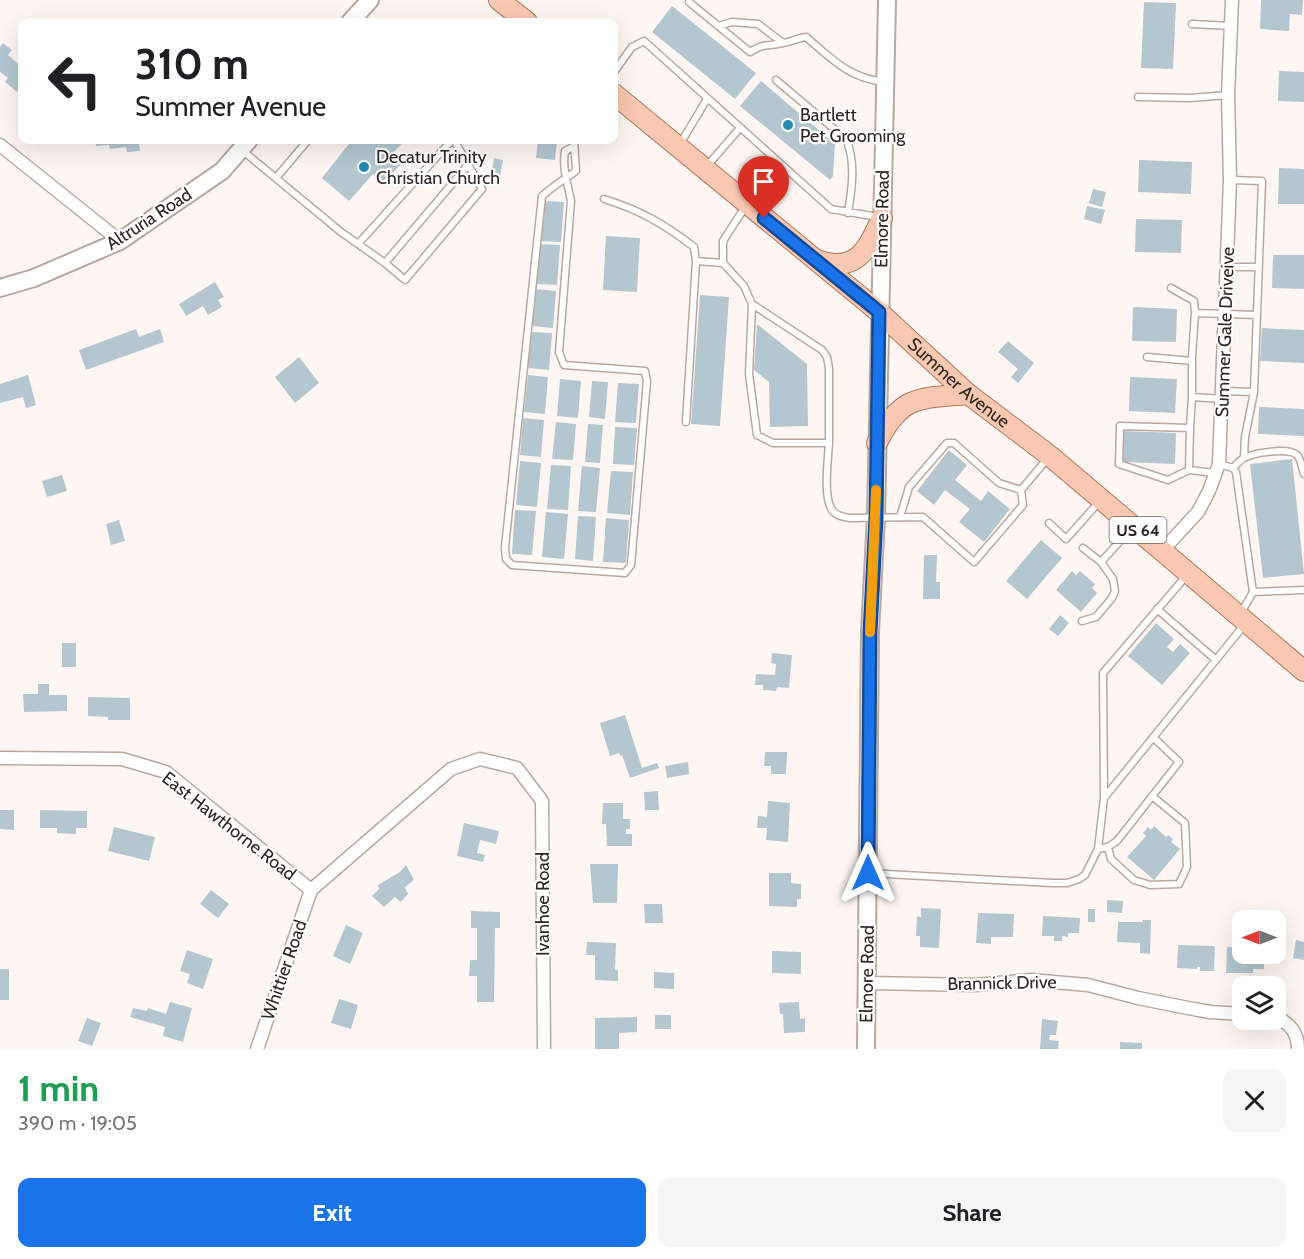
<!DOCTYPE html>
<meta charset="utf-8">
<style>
:root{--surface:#fff;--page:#f6f6f6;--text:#202124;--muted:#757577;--accent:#1a73e8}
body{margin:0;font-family:Cabin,sans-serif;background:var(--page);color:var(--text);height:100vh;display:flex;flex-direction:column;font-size:22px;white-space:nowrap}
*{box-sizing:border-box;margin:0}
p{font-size:20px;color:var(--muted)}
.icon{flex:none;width:33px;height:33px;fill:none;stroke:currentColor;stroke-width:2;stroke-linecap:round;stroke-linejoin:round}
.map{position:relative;height:1049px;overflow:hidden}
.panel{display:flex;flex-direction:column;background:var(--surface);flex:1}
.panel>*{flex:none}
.hud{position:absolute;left:18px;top:18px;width:600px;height:126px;border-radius:12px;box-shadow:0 6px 24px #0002;background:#fff;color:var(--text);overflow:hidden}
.needle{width:39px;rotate:270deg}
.controls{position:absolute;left:1232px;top:910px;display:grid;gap:12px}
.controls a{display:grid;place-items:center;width:54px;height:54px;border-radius:12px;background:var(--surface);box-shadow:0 6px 24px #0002;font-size:30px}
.pin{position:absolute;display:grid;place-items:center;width:51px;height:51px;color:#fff;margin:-62px -26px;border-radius:50% 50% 50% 0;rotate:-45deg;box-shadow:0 0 6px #0007}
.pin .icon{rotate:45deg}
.me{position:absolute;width:66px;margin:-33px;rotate:0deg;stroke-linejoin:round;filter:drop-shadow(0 0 4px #0008)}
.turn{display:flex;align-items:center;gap:21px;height:126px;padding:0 18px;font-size:27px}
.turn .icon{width:78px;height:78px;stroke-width:2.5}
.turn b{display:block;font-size:42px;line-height:51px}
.round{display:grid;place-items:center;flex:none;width:63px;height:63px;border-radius:12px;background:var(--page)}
.head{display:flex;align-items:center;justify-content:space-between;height:102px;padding:0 18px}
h1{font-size:36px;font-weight:700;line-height:45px;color:#1e9e55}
.cta{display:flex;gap:12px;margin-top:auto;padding:12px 18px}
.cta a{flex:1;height:69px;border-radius:12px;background:var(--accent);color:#fff;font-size:24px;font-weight:700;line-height:69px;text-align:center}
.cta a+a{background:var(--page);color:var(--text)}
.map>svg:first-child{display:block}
.building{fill:#b4c7d0}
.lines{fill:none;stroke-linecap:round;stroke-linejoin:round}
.lane-casing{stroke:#baa8a0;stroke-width:9}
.street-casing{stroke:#baa8a0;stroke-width:15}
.secondary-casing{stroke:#baa8a0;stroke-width:20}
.primary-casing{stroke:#b0785e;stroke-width:22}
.lane{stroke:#fff;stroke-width:6}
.street{stroke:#fff;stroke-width:12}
.secondary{stroke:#fff;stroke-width:16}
.primary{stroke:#fac8b1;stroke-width:20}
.route-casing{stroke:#114b97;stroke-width:15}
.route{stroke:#1a73e8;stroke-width:10}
.slow{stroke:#f59e0b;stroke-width:10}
.poi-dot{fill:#218ab2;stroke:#fff;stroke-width:2}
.labels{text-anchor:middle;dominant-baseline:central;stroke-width:4.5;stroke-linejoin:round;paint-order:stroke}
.shield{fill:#fff;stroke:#6c6765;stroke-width:1.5}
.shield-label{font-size:16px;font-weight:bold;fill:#2d2623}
.poi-label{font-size:18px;fill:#2d2623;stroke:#fff;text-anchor:start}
.street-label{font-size:18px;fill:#2d2623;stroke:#fff}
</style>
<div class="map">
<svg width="1304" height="1049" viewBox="0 0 1304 1049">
<rect width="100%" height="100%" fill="#fef6f3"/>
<path class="building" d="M1261,0H1303L1302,15L1290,14L1289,31L1260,29Z
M1144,2L1176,3L1173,69L1141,68Z
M672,6L756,73L735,99L652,32Z
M3,43L12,50L8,55L22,67V86L17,92L5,82L8,78L0,72V47Z
M1279,71L1304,72V102L1278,101Z
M761,81L835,144L833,176L830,180L740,106Z
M95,140H139L140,151L127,152L126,147L110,149L109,145L96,146Z
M352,140H405L393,153L405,161L383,181L373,174L349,201L322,178Z
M538,140H557L555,160L536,158Z
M494,158L503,160L500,177L491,176Z
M1139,160L1192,162L1191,194L1138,192Z
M1279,168L1304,169V204H1278Z
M1093,189L1106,192L1102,207L1089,203Z
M543,201L564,202L561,242L540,241Z
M1087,206L1105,210L1101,224L1084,219Z
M1136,219L1182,220L1181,253L1135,252Z
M606,236L640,238L637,292L603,290Z
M539,244L560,245L557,285L536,284Z
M1273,255H1304V289L1272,288Z
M215,282L224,297L218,300L222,307L208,315L203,306L186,316L179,304Z
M535,289L556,291L553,328L532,326Z
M700,295L729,297L720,426L691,424Z
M1133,307L1177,309L1176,342L1132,341Z
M757,324L807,364L808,426L770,427L769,382L754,370Z
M1262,328L1304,330V363L1260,361Z
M136,329L139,337L160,329L164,342L86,370L79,350Z
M532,332L552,333L549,370L528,368Z
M1008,341L1034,363L1018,383L1011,377L1018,369L998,352Z
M299,357L319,383L295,403L275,377Z
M28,375L36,405L26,408L23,397L0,403V384Z
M528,375L548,377L545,414L524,412Z
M1130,377L1177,379L1175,413L1129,411Z
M560,379L581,381L578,418L557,416Z
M592,381L608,382L605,419L589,417Z
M618,383L639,384L636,423L615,422Z
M1259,407L1304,409V436L1258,434Z
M523,418L544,420L541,457L520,455Z
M556,422L576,424L573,460L552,459Z
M588,424L603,425L600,463L585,462Z
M615,427L637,428L634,465L613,464Z
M1122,431L1176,433L1175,464L1121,462Z
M949,450L967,465L955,480L981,501L988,491L1010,509L984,542L959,522L970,509L945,490L934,505L917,491Z
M1292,459L1304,574L1263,578L1250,464Z
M520,461L541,463L537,507L516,505Z
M551,465L571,466L568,510L547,509Z
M582,466L600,468L596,512L578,511Z
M611,471L633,472L630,515L607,513Z
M62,475L67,491L47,497L42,481Z
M515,510L536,511L532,555L512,554Z
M546,512L568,514L564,559L542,557Z
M578,516L596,517L593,561L575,559Z
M606,518L629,520L626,563L603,562Z
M119,520L125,541L111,545L106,524Z
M1041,540L1062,558L1027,599L1006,581Z
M924,555H937L936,582H940V599H923Z
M1072,571L1076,575L1080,571L1095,584L1092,588L1097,593L1081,612L1056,590Z
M1060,615L1069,623L1058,636L1049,629Z
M1156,623L1174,639L1167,647L1173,652L1180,644L1190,653L1162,685L1128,656Z
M62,643H76V667H62Z
M772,653L792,655L789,688L777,687L776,691L763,690V685H755L756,674L775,675L776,664L771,663Z
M38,684H49V695H67V711L24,712L23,694H38Z
M88,697L130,698V720H108V717L88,716Z
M625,715L642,768L657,763L659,768L630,778L622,755L620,756L619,753L610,756L600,723Z
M765,752H787L786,774H771V766H764Z
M688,762L689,774L667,778L665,766Z
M658,791L659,810H645L644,792Z
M768,801L790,803L788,842L766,840L767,828H757L758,816L767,817Z
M603,803H623V819H630V829H626V834H632V846H607L606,824H602Z
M0,810H14V830L0,829Z
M40,810L87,811V828H76V834L57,833V828H40Z
M464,823L499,831L496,844L480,840L477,853L485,855L483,862L457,856Z
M1154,826L1166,837L1168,835L1173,839L1171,842L1180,849L1154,880L1127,857L1146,836L1143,833L1148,827L1151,830Z
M114,827L155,837L149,861L108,851Z
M590,864H618L617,903H593Z
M406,865L414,880L405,887L408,894L401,902L395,897L384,907L372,896L379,889L378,885L400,872Z
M769,873H791V883L801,884V899H797V907L769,906Z
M211,890L229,904L218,918L200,904Z
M1107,900L1123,901L1122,913L1107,912Z
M644,904H662L663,923H645Z
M921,908L941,909L939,948L920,947V936H916L917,916L921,917Z
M1088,909H1095V922H1088Z
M471,911L500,912V928H495L494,1002H477V976H469L470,960H477V928H471Z
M978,913L1014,914L1013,937H991V944L976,943Z
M1043,916L1080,918L1079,933H1068V937L1062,936V941H1054V936H1042Z
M1143,920H1151L1150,954L1140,953V943L1117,942L1118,922H1142Z
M346,925L363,933L350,964L333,956Z
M1296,940L1304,942V960L1293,958Z
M587,942L616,943L615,970H618V981L595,980V955H586Z
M1178,945L1215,946L1214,971H1200V967H1197V969L1177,968Z
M1227,947H1242V954H1264V969H1253V973H1226Z
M187,950L213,959L203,989L187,983L190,974L180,971Z
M772,951L801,952V974L772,973Z
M0,969H9V1000H0Z
M654,972L674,973V989L654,988Z
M339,999L358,1005L351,1029L331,1023Z
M170,1002L192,1008L183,1042L163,1036L165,1027L130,1017L133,1008L147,1011L148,1008L166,1014Z
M799,1002L800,1019L805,1018V1032L784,1033L783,1014H780L779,1003Z
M655,1015H671V1029H655Z
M637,1017V1032L619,1033V1049H595V1018Z
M87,1018L101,1023L92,1046L78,1041Z
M1042,1019L1058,1021L1056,1035H1050L1049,1040L1059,1041L1058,1049H1040Z
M1120,1042L1142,1043V1049H1120Z"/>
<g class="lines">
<defs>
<path id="lane" d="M689,2L750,52C767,42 766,47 783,43C791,42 798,38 806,37C832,59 849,78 884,82
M1192,24L1231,26
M718,26L732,22L758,24L783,43
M614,72L632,47L644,41L831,209L878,217
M776,80L846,139C856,162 852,188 848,213
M1138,97L1190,98L1228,95
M680,144L707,99
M573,147L565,151C562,169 568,184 571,201L559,352L564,365L645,371L647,381L631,565L625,573L512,565L506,559L505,547L542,196C553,186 564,179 576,171L574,140
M243,151L341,232L385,263L405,280L482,189L454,140
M707,166L740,128
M276,178L308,140
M1230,180L1262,181L1254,392L1245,437L1244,457
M604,199C640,210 664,224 694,247L696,261
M745,207L723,241V263L744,286L752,304L749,374L757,435L773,443H829C828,460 823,497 832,510C836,516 844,517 850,518L923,517L974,562L1023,505L1021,490L1048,458
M358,244L452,140
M385,263L468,165
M1227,267H1259
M1171,288L1194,301L1195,313
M752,304L822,350L827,357L829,368V443
M1147,357L1192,361
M1223,391L1254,392
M1192,397V357L1195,313L1257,315
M686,422L696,261L723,263
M1190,428L1192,397L1223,399
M1219,464L1233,468L1236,472L1253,592L1241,613
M1233,468C1236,465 1240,460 1244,458C1253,453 1289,447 1297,455C1301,459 1302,468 1304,474
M1189,470L1190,428L1120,426L1119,464L1168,480L1189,470L1215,473
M900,517L909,487L947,443H954L999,483L1021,490
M1049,523L1066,539L1099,502
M1083,548L1101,562
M1253,592L1304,590
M1157,609L1216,660
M1082,621L1096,617L1112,598L1115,591L1113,579L1101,562L1131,529
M1104,798L1245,624
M1108,847L1111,859L1134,880L1150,885L1179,884L1187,867L1185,823L1152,796
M1098,849L1108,847L1117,841L1179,762L1153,737
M868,873L1052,883H1067L1079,879L1085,875L1098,849L1104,798L1103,673L1187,575"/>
<path id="street" d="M0,145L120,241
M1162,551L1198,512L1209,491L1219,464L1230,180L1228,95L1232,0
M0,758L122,759L166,772L311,890
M311,890L451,769L480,759L517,768L542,801L544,1049
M868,983L975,985L1031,980L1088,985L1138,998L1188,1008L1210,1012L1242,1014
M1275,1016C1290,1024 1298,1032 1298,1049
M257,1049L311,890"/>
<path id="secondary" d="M350,22L370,0
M0,288L34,278L120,241L222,171L249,140
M866,1049L870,632L876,517L887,0"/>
<g id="primary">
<path d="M499,0L527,22"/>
<path id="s1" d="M614,94L879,312L968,394L1050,456L1304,671"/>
<path d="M816,260C857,274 867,250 882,218"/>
<path d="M877,443C900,395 920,398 968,394"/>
</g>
</defs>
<use href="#lane" class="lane-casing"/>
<use href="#street" class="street-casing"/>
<use href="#secondary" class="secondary-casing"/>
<use href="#primary" class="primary-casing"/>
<use href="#lane" class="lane"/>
<use href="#street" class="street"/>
<use href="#secondary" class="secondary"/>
<use href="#primary" class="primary"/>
</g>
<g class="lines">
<defs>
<path id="route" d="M764,218L879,312L876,518L870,632L868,873"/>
</defs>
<use href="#route" class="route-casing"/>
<use href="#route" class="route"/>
<path class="slow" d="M870,632L876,490"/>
</g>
<g class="poi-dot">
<circle cx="788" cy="125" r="6"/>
<circle cx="364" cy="167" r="6"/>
</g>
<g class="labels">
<rect class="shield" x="1109.5" y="517" width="57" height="26" rx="4.5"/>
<g class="shield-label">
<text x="1138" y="530">US 64</text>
</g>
<g class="poi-label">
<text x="800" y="115">Bartlett<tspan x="800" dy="21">Pet Grooming</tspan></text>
<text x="376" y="157">Decatur Trinity<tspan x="376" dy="21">Christian Church</tspan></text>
</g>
<g class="street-label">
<text transform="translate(149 219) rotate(-33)">Altruria Road</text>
<text transform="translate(882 219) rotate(-89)">Elmore Road</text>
<text transform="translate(1225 332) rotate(-88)">Summer Gale Driveive</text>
<text stroke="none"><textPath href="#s1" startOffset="450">Summer Avenue</textPath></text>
<text transform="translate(229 826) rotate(38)">East Hawthorne Road</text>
<text transform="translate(543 904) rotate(-90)">Ivanhoe Road</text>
<text transform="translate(284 970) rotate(-71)">Whittier Road</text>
<text transform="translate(867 974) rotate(-89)">Elmore Road</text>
<text transform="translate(1002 983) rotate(-1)">Brannick Drive</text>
</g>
</g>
</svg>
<div class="controls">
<a><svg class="needle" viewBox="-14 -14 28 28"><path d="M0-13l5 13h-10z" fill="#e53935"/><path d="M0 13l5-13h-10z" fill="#757577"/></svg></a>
<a><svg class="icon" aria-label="layers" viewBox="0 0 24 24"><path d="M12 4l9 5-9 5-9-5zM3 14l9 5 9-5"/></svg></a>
</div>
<div class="pin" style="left:764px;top:218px;background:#d93025"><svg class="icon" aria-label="arrive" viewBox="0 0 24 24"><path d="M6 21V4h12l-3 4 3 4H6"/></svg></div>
<svg class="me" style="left:868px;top:873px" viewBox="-20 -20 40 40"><path d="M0-17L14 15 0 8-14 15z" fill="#1a73e8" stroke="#fff" stroke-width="4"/></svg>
<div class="hud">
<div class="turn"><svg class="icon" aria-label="left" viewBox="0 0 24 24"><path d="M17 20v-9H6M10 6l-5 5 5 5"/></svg><div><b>310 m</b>Summer Avenue</div></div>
</div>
</div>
<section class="panel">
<div class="head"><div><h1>1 min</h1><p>390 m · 19:05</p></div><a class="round"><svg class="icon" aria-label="close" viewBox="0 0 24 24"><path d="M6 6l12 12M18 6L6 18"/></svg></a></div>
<div class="cta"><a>Exit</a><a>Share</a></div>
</section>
